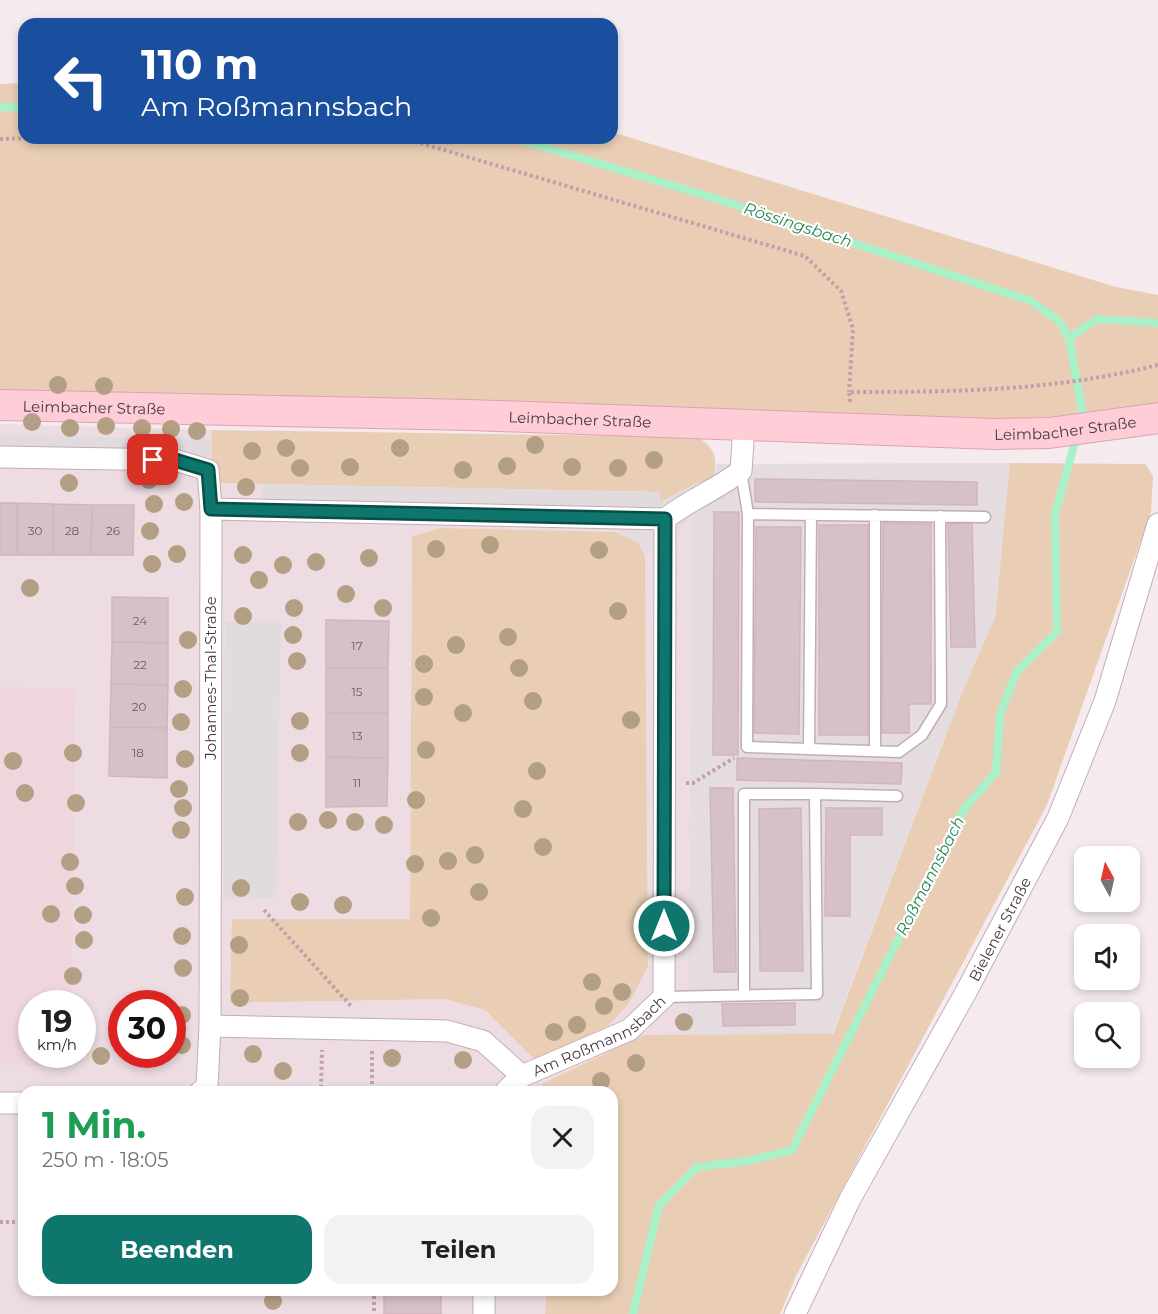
<!DOCTYPE html>
<html lang="de">
<meta charset="utf-8">
<style>
:root{--surface:#fff;--page:#f2f2f2;--text:#202124;--muted:#757577;--accent:#0f766e}
body{margin:0;font-family:Montserrat,sans-serif;background:var(--page);color:var(--text);height:100vh;display:flex;flex-direction:column;font-size:22px;white-space:nowrap}
*{box-sizing:border-box;margin:0}
p{font-size:20px;color:var(--muted)}
.icon{flex:none;width:33px;height:33px;fill:none;stroke:currentColor;stroke-width:2;stroke-linecap:round;stroke-linejoin:round}
.map{position:relative;flex:1;overflow:hidden}
.side{position:absolute;left:18px;top:1086px;width:600px;height:210px;display:flex;flex-direction:column;background:var(--surface);border-radius:18px;box-shadow:0 3px 9px #0003}
.side>*{flex:none}
.banner{position:absolute;left:18px;top:18px;width:600px;height:126px;border-radius:18px;box-shadow:0 3px 9px #0003;background:#1a4fa0;color:#fff;overflow:hidden}
.needle{width:39px;rotate:352deg}
.buttons{position:absolute;left:1074px;top:846px;display:grid;gap:12px}
.buttons a{display:grid;place-items:center;width:66px;height:66px;border-radius:12px;background:var(--surface);box-shadow:0 3px 9px #0003;font-size:30px}
.speed{position:absolute;left:18px;top:990px;display:flex;gap:12px;font-size:30px;font-weight:700;text-align:center}
.speed>*{display:grid;place-content:center;width:78px;height:78px;border-radius:50%;background:var(--surface);box-shadow:0 3px 9px #0003;line-height:1}
.speed small{font-size:15px;font-weight:400}
.speed .limit{border:9px solid #d22;background:#fff;color:#111}
.pin{position:absolute;display:grid;place-items:center;width:51px;height:51px;color:#fff;margin:-26px;border-radius:12px;box-shadow:0 3px 9px #0006}
.me{position:absolute;width:66px;margin:-33px;rotate:0deg;stroke-linejoin:round;filter:drop-shadow(0 0 4px #0008)}
.turn{display:flex;align-items:center;gap:21px;height:126px;padding:0 24px;font-size:27px}
.turn .icon{width:78px;height:78px;stroke-width:2.5}
.turn b{display:block;font-size:42px;line-height:51px}
.round{display:grid;place-items:center;flex:none;width:63px;height:63px;border-radius:18px;background:var(--page)}
.overview{display:flex;align-items:center;justify-content:space-between;height:102px;padding:0 24px}
h1{font-size:36px;font-weight:700;line-height:45px;color:#1e9e55}
.cta{display:flex;gap:12px;margin-top:auto;padding:12px 24px}
.cta a{flex:1;height:69px;border-radius:18px;background:var(--accent);color:#fff;font-size:24px;font-weight:700;line-height:69px;text-align:center}
.cta a+a{background:var(--page);color:var(--text)}
.map>svg:first-child{display:block}
.residential{fill:#eddde2;fill-rule:evenodd}
.industrial{fill:#e5dce0}
.education{fill:#eed6dc}
.green{fill:#e9ceb5}
.parking{fill:#e1dbdd}
.lines{fill:none;stroke-linecap:round;stroke-linejoin:round}
.stream{stroke:#a9f1c9;stroke-width:8}
.building{fill:#d7c1c9;stroke:#d2b4bf;stroke-width:1.5}
.lane-casing{stroke:#c1aeb4;stroke-width:13}
.street-casing{stroke:#c1aeb4;stroke-width:23}
.secondary-casing{stroke:#dea2b0;stroke-width:32}
.path{stroke:#c39faa;stroke-width:4;stroke-dasharray:3 3;stroke-linecap:butt}
.lane{stroke:#fff;stroke-width:10}
.street{stroke:#fff;stroke-width:21}
.secondary{stroke:#fecdd7;stroke-width:30}
.tree{fill:#b39f83}
.route-casing{stroke:#0a4d48;stroke-width:15}
.route{stroke:#0f766e;stroke-width:10}
.labels{text-anchor:middle;dominant-baseline:central;stroke-width:4.5;stroke-linejoin:round;paint-order:stroke}
.number-label{font-size:12px;fill:#6d5b62}
.street-label{font-size:15px;fill:#4a393f;stroke:#fff}
.water-label{font-size:16px;font-style:italic;fill:#278552;stroke:#fff}
</style>
<div class="map">
<svg width="1158" height="1314" viewBox="0 0 1158 1314">
<rect width="100%" height="100%" fill="#f5ebee"/>
<path class="residential" d="M0,424L211,430L213,483L660,492V511L615,532L442,528L412,536L410,920L233,919L231,1003L444,999L485,1010L535,1060L630,1002L648,966L645,557L692,519L687,1035H643L542,1084L544,1092H24V1290H546L545,1314H0ZM32,1004H82V1054H32ZM122,1004H172V1054H122Z"/>
<path class="industrial" d="M1010,463L995,618L963,690L832,1035H687L692,519L645,557L639,543L615,532L660,511V502L697,483L713,479L717,464Z"/>
<path class="education" d="M0,687L75,688L72,1003L32,1004V1054L71,1055V1066L0,1065Z"/>
<path class="green" d="M24,83V138H612V132L1116,287L1158,295V404L1062,421H925L859,413L751,416L0,396V84Z
M211,430L697,437C716,448 718,459 713,480L697,483L660,502V492L213,483Z
M1010,463L1145,464L1153,476L1151,512L1047,805L796,1276L780,1314H545L546,1290H612V1092H544L542,1084L643,1035L833,1034L963,690L995,618Z
M442,528L615,532L639,543L645,557L648,966L630,1002L608,1026L535,1060L485,1010L444,999L230,1003L232,919H410L412,536Z"/>
<path class="parking" d="M0,435L212,439V457L0,452Z
M263,484L660,492V511L262,504Z
M281,621L276,898L223,899L225,622Z"/>
<g class="lines">
<path class="stream" d="M0,107H24
M513,138L711,197L1031,301L1060,322L1069,338
M1080,423L1082,409L1069,338L1097,319L1158,323
M633,1314L659,1205L697,1167L748,1161L792,1150L964,809L996,772L1000,714L1017,671L1057,632L1055,514L1077,435"/>
</g>
<path class="building" d="M755,479L977,482V505L755,502Z
M0,503H17V555H0Z
M17,503L53,504V555H17Z
M53,504L92,505L91,555H53Z
M92,505H134L133,555H91Z
M714,512H739L738,755H713Z
M883,523L931,524V704H909V733H882Z
M972,523L975,647H951L948,524Z
M819,525H868V735H819Z
M756,527H801L799,734L754,733Z
M112,597L168,598V643L112,642Z
M326,620L389,621L388,668H326Z
M112,642L168,643V685L111,684Z
M326,668H388V713H326Z
M111,684L168,685L167,728L110,727Z
M326,713H388V758L326,757Z
M110,727L167,728V778L109,776Z
M326,757L388,758L387,806L326,807Z
M737,758L902,763L901,784L737,780Z
M710,788H733L736,972H714Z
M801,808L803,971H760L759,809Z
M826,808H882V835H850V916H825Z
M795,1003V1025L723,1026L722,1004Z
M384,1290H441V1314H384Z"/>
<g class="lines">
<defs>
<path id="lane" d="M741,471L748,514L747,747L899,752L922,735L941,704L940,516
M748,514L985,517
M809,749L811,515
M875,751V515
M815,794L897,796
M664,997L817,994L815,794H744V995"/>
<g id="street">
<path d="M0,457L175,460L208,470L211,509L210,1026L207,1087L200,1092"/>
<path d="M211,509L665,519"/>
<path d="M210,1026L447,1031L483,1041L522,1076"/>
<path id="s1" d="M505,1092L522,1076L629,1030L664,997L665,519C689,500 716,490 741,471L744,426"/>
<path d="M0,1103H24"/>
<path d="M484,1290V1314"/>
<path id="s2" d="M795,1314L850,1199L966,992L1058,818L1105,701L1158,524"/>
</g>
<g id="secondary">
<path id="s3" d="M0,405L471,415L995,434L1049,433L1158,418"/>
</g>
</defs>
<use href="#lane" class="lane-casing"/>
<use href="#street" class="street-casing"/>
<use href="#secondary" class="secondary-casing"/>
<path class="path" d="M385,138L410,140L805,256L841,291L853,329L849,392
M0,139L40,138
M850,402L849,392C956,392 1054,391 1158,365
M686,783H693L734,758
M264,910L351,1006
M372,1051V1092
M310,1092L321,1088L322,1050
M0,1222H24
M374,1290V1314"/>
<use href="#lane" class="lane"/>
<use href="#street" class="street"/>
<use href="#secondary" class="secondary"/>
</g>
<g class="tree">
<circle cx="58" cy="385" r="9"/>
<circle cx="104" cy="386" r="9"/>
<circle cx="32" cy="422" r="9"/>
<circle cx="106" cy="426" r="9"/>
<circle cx="70" cy="428" r="9"/>
<circle cx="142" cy="428" r="9"/>
<circle cx="171" cy="429" r="9"/>
<circle cx="197" cy="431" r="9"/>
<circle cx="535" cy="445" r="9"/>
<circle cx="286" cy="448" r="9"/>
<circle cx="400" cy="448" r="9"/>
<circle cx="252" cy="451" r="9"/>
<circle cx="654" cy="460" r="9"/>
<circle cx="507" cy="466" r="9"/>
<circle cx="350" cy="467" r="9"/>
<circle cx="572" cy="467" r="9"/>
<circle cx="300" cy="468" r="9"/>
<circle cx="618" cy="468" r="9"/>
<circle cx="463" cy="470" r="9"/>
<circle cx="149" cy="480" r="9"/>
<circle cx="69" cy="483" r="9"/>
<circle cx="246" cy="487" r="9"/>
<circle cx="184" cy="502" r="9"/>
<circle cx="154" cy="504" r="9"/>
<circle cx="150" cy="531" r="9"/>
<circle cx="490" cy="545" r="9"/>
<circle cx="436" cy="549" r="9"/>
<circle cx="599" cy="550" r="9"/>
<circle cx="177" cy="554" r="9"/>
<circle cx="243" cy="555" r="9"/>
<circle cx="369" cy="558" r="9"/>
<circle cx="316" cy="562" r="9"/>
<circle cx="152" cy="564" r="9"/>
<circle cx="283" cy="565" r="9"/>
<circle cx="259" cy="580" r="9"/>
<circle cx="30" cy="588" r="9"/>
<circle cx="346" cy="594" r="9"/>
<circle cx="294" cy="608" r="9"/>
<circle cx="383" cy="608" r="9"/>
<circle cx="618" cy="611" r="9"/>
<circle cx="243" cy="616" r="9"/>
<circle cx="293" cy="635" r="9"/>
<circle cx="508" cy="637" r="9"/>
<circle cx="188" cy="640" r="9"/>
<circle cx="456" cy="645" r="9"/>
<circle cx="297" cy="661" r="9"/>
<circle cx="424" cy="664" r="9"/>
<circle cx="519" cy="668" r="9"/>
<circle cx="183" cy="689" r="9"/>
<circle cx="424" cy="697" r="9"/>
<circle cx="533" cy="701" r="9"/>
<circle cx="463" cy="713" r="9"/>
<circle cx="631" cy="720" r="9"/>
<circle cx="300" cy="721" r="9"/>
<circle cx="181" cy="722" r="9"/>
<circle cx="426" cy="750" r="9"/>
<circle cx="73" cy="753" r="9"/>
<circle cx="300" cy="753" r="9"/>
<circle cx="185" cy="759" r="9"/>
<circle cx="13" cy="761" r="9"/>
<circle cx="537" cy="771" r="9"/>
<circle cx="179" cy="789" r="9"/>
<circle cx="25" cy="793" r="9"/>
<circle cx="416" cy="800" r="9"/>
<circle cx="76" cy="803" r="9"/>
<circle cx="183" cy="808" r="9"/>
<circle cx="523" cy="809" r="9"/>
<circle cx="328" cy="820" r="9"/>
<circle cx="298" cy="822" r="9"/>
<circle cx="355" cy="822" r="9"/>
<circle cx="384" cy="825" r="9"/>
<circle cx="181" cy="830" r="9"/>
<circle cx="543" cy="847" r="9"/>
<circle cx="475" cy="855" r="9"/>
<circle cx="448" cy="861" r="9"/>
<circle cx="70" cy="862" r="9"/>
<circle cx="415" cy="864" r="9"/>
<circle cx="75" cy="886" r="9"/>
<circle cx="241" cy="888" r="9"/>
<circle cx="479" cy="892" r="9"/>
<circle cx="185" cy="897" r="9"/>
<circle cx="300" cy="902" r="9"/>
<circle cx="343" cy="905" r="9"/>
<circle cx="51" cy="914" r="9"/>
<circle cx="83" cy="915" r="9"/>
<circle cx="431" cy="918" r="9"/>
<circle cx="182" cy="936" r="9"/>
<circle cx="84" cy="940" r="9"/>
<circle cx="239" cy="945" r="9"/>
<circle cx="183" cy="968" r="9"/>
<circle cx="73" cy="976" r="9"/>
<circle cx="592" cy="982" r="9"/>
<circle cx="622" cy="992" r="9"/>
<circle cx="240" cy="998" r="9"/>
<circle cx="604" cy="1006" r="9"/>
<circle cx="182" cy="1015" r="9"/>
<circle cx="684" cy="1022" r="9"/>
<circle cx="577" cy="1025" r="9"/>
<circle cx="554" cy="1032" r="9"/>
<circle cx="182" cy="1045" r="9"/>
<circle cx="253" cy="1054" r="9"/>
<circle cx="101" cy="1056" r="9"/>
<circle cx="392" cy="1058" r="9"/>
<circle cx="463" cy="1060" r="9"/>
<circle cx="636" cy="1063" r="9"/>
<circle cx="283" cy="1071" r="9"/>
<circle cx="601" cy="1081" r="9"/>
<circle cx="273" cy="1301" r="9"/>
</g>
<g class="lines">
<defs>
<path id="route" d="M153,460H175L208,470L211,509L665,519L664,926"/>
</defs>
<use href="#route" class="route-casing"/>
<use href="#route" class="route"/>
</g>
<g class="labels">
<g class="number-label">
<text x="35" y="530">30</text>
<text x="72" y="530">28</text>
<text x="113" y="530">26</text>
<text x="140" y="620">24</text>
<text x="357" y="645">17</text>
<text x="140" y="664">22</text>
<text x="357" y="691">15</text>
<text x="139" y="706">20</text>
<text x="357" y="735">13</text>
<text x="138" y="752">18</text>
<text x="357" y="782">11</text>
</g>
<g class="street-label">
<text stroke="none"><textPath href="#s3" startOffset="94">Leimbacher Straße</textPath></text>
<text stroke="none"><textPath href="#s3" startOffset="580">Leimbacher Straße</textPath></text>
<text stroke="none"><textPath href="#s3" startOffset="1066">Leimbacher Straße</textPath></text>
<text transform="translate(210 678) rotate(-90)">Johannes-Thal-Straße</text>
<text stroke="none"><textPath href="#s2" startOffset="436">Bielener Straße</textPath></text>
<text stroke="none"><textPath href="#s1" startOffset="111">Am Roßmannsbach</textPath></text>
</g>
<g class="water-label">
<text transform="translate(798 225) rotate(18)">Rössingsbach</text>
<text transform="translate(930 876) rotate(-63)">Roßmannsbach</text>
</g>
</g>
</svg>
<div class="buttons">
<a><svg class="needle" viewBox="-14 -14 28 28"><path d="M0-13l5 13h-10z" fill="#e53935"/><path d="M0 13l5-13h-10z" fill="#757577"/></svg></a>
<a><svg class="icon" aria-label="sound" viewBox="0 0 24 24"><path d="M4 9h4l5-4v14l-5-4H4zM17 9q2 3 0 6"/></svg></a>
<a><svg class="icon" aria-label="search" viewBox="0 0 24 24"><circle cx="10" cy="10" r="6"/><path d="M15 15l6 6"/></svg></a>
</div>
<div class="speed"><div>19<small>km/h</small></div><div class="limit">30</div></div>
<div class="pin" style="left:153px;top:460px;background:#d93025"><svg class="icon" aria-label="arrive" viewBox="0 0 24 24"><path d="M6 21V4h12l-3 4 3 4H6"/></svg></div>
<svg class="me" style="left:664px;top:926px" viewBox="-20 -20 40 40"><circle r="17" fill="#0f766e" stroke="#fff" stroke-width="3"/><path d="M0-11L8 9 0 5-8 9z" fill="#fff"/></svg>
<div class="banner">
<div class="turn"><svg class="icon" aria-label="left" viewBox="0 0 24 24"><path d="M17 20v-9H6M10 6l-5 5 5 5"/></svg><div><b>110 m</b>Am Roßmannsbach</div></div>
</div>
<section class="side">
<div class="overview"><div><h1>1 Min.</h1><p>250 m · 18:05</p></div><a class="round"><svg class="icon" aria-label="close" viewBox="0 0 24 24"><path d="M6 6l12 12M18 6L6 18"/></svg></a></div>
<div class="cta"><a>Beenden</a><a>Teilen</a></div>
</section>
</div>
